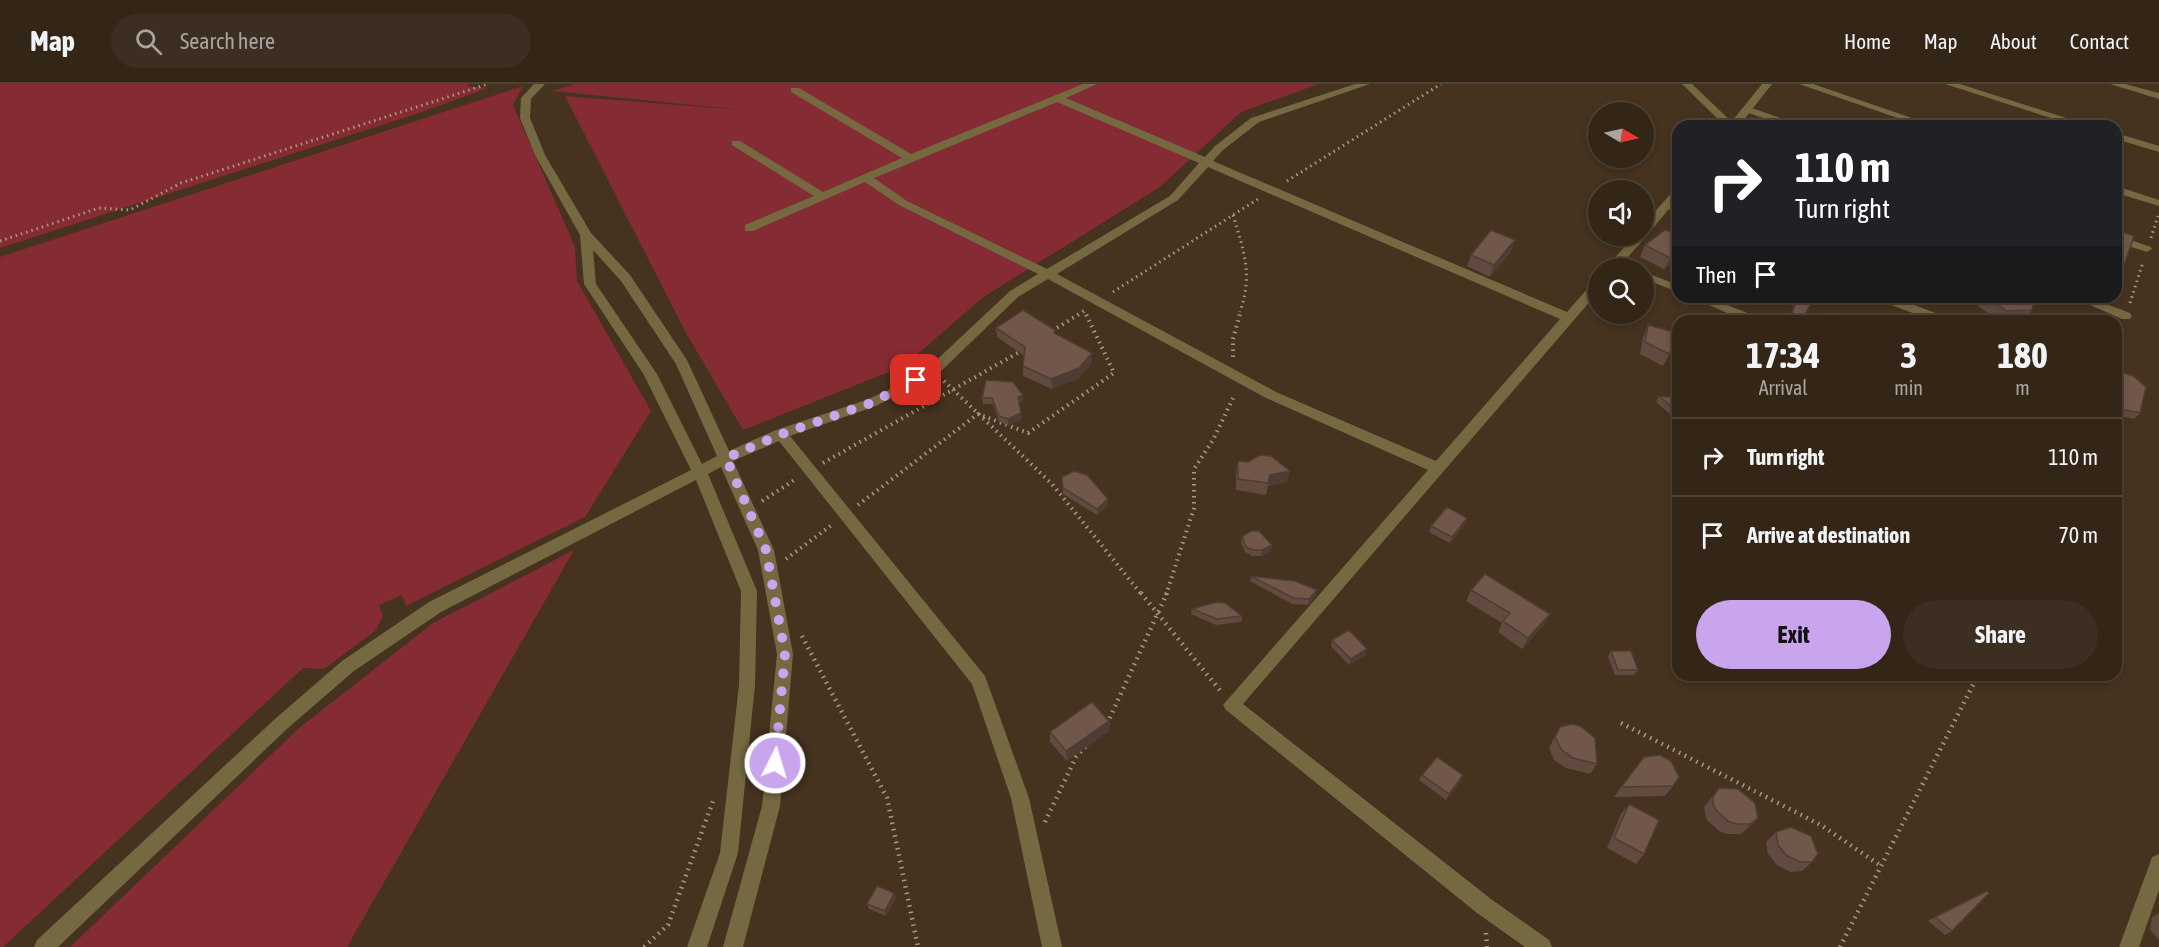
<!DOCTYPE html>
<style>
:root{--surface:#342617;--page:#3c2e20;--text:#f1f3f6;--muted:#a9a5a1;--line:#4e4336;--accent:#c9a5ee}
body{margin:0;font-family:"Asap Condensed",sans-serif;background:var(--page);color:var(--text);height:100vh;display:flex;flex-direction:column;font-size:22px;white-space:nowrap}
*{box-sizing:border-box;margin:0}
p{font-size:20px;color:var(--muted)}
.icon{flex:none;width:33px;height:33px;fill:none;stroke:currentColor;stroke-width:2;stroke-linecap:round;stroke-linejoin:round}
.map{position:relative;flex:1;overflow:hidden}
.side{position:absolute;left:1672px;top:231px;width:450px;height:366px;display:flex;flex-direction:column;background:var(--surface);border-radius:18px;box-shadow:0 3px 9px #0003,0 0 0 2px var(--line)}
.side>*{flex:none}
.hud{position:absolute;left:1672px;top:36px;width:450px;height:183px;border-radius:18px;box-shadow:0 3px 9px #0003,0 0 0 2px var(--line);background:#202124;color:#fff;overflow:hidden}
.needle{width:39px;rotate:99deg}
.buttons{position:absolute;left:1588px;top:18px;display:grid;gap:12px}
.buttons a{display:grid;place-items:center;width:66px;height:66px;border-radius:50%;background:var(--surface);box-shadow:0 3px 9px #0003,0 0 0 2px var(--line);font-size:30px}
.pin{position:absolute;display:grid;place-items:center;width:51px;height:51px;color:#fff;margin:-26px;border-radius:12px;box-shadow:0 3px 9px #0006}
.me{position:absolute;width:66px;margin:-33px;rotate:5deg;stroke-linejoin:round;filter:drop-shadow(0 0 4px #0008)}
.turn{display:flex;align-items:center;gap:21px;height:126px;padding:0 24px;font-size:27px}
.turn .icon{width:78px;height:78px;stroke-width:2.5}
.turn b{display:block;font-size:42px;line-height:51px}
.then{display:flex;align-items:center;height:57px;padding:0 24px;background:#0003;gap:12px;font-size:22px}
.eta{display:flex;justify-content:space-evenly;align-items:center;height:102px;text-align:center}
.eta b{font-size:36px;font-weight:700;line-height:42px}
.primary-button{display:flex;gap:12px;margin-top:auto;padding:12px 24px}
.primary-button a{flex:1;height:69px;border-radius:36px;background:var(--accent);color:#111;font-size:24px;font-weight:700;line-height:69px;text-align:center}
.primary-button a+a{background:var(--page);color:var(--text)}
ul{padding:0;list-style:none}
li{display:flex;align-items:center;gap:18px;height:78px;padding:0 24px;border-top:2px solid var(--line)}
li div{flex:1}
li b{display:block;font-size:22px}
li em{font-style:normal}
header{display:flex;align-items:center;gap:36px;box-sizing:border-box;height:84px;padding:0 30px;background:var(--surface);border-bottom:2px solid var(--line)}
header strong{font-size:28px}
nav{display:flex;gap:33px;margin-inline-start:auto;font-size:21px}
.search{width:420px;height:54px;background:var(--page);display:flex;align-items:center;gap:15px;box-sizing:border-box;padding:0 21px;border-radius:33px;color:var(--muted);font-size:22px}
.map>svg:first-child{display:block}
.green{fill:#852b33}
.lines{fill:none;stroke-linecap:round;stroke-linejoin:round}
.path-far2{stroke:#a89989;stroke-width:3;stroke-dasharray:1.5 4;stroke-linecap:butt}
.path-far1{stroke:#a89989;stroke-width:4;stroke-dasharray:1.5 4.5;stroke-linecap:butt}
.path{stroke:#a89989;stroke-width:4.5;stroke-dasharray:1.5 5;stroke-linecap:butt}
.service{fill:#756942;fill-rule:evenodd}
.minor{fill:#756942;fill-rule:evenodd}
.wall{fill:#614a40}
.shaded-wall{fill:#4f3c34}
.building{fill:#71564a;stroke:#4f3c34;stroke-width:1.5}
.route{stroke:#c9a5ee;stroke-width:10;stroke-dasharray:0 18}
</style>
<header>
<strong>Map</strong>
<div class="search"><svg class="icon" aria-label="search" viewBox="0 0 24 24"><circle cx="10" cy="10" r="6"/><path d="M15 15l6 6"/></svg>Search here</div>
<nav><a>Home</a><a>Map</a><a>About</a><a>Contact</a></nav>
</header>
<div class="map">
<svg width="2159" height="863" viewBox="0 0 2159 863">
<rect width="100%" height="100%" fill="#45321f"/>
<path class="green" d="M0,0H470L466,2L488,4L416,30L0,164Z
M575,0H1319L1241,28L1160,103L982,214L904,282L743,346L686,249L565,12L742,26L552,7Z
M523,2L513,21L575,163L577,197L651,327L585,433L406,522L402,511L379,521L383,532L375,547L324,585L303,584L3,863H0V173Z
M574,466L347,863H70L298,645L433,539Z"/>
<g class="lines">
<path class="path-far2" d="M1287,97L1441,0
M1233,131C1244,168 1253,190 1240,228
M2151,154L2158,132
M0,157L99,124L130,126L181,99L488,0
M1113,208L1258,115
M2130,219L2143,178"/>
<path class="path-far1" d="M1052,247L1084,227
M2116,262L2122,244
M1233,273V255L1241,226
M944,297L1052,400L1142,511
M823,379L1023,266
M762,417L796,395
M858,421L978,330L1028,349L1114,289L1085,228
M786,475L833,440
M1166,511L1194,424V385L1213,356L1235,310"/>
<path class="path" d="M1141,509L1222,609
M802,552L887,714L918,863
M1621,639L1821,741L1881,782
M1107,640L1167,509
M1045,738L1076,673L1087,661
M1486,849L1487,863
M644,863L668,841L713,717
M1840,863L1978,591"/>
<path class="service" d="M1682,0H1692L1736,42H1725Z
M1799,0H1813L1935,42H1921Z
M1945,0H1960L2091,42H2076Z
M2110,0H2125L2159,9V15Z
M1746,22L1798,40L1800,42H1786L1743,27L1741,25Z
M2116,49L2159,62V68L2116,55Z
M2116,102L2159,116V122L2116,109Z
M1667,118L1678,122V129L1663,123V119Z
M2116,151L2151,163L2152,165L2147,168L2116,158Z
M1616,177L1633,184L1612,182L1611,180Z
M1644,188L1678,201V208L1644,195Z
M1691,213H1707L1760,234L1762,237H1745Z
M1876,213H1893L1949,234L1951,237H1934L1878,216Z
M2072,213H2088L2130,229L2132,232L2130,235H2122Z"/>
<path class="minor" d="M534,0H545L531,15L530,34L545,71L591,149L630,191L687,276L729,367L776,346L866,316L895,303L928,284L1010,207L1038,190L899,121L865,98L753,147H745V141L814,112L732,61V57H740L823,108L902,74L791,8V4H799L911,70L1083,0H1097L1066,14L1205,73L1215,62L1251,34L1355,0H1370L1259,38L1223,66L1213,77L1567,228L1595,196L1599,195V207L1243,620L1491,815L1549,856L1552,863H1525L1477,829L1226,626L1223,621L1428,386L1266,314L1048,195L1018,213L938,290L876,322L790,352L985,592L1029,714L1062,863H1042L1011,714L972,600L779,357L733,377L774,466L793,570L780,722L743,863H723L762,722L777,570L758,466L721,383L708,390L757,507L755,601L738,769L707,863H687L720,769L739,601L741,507L696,396L441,528L354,587L288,644L58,863H34L37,856L276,634L342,577L429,518L691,386L644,291L584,200L580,151L535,71L520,34L521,14ZM1057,18L1199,79L1170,112L1047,185L907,117L874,94ZM1208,83L1560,235L1436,377L1276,308L1057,190L1178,116ZM593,166L621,197L676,280L717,372L702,380L657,290L596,200Z
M1762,0H1772L1739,42H1728Z
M1678,105V114L1648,150H1645L1644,155L1618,184H1606L1634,152H1644V140L1674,106Z
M2159,770V806L2139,863H2119L2150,779L2152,773Z"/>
</g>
<path class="wall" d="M1645,161L1678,175L1664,185L1640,173Z
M1511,168L1490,193L1467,182L1471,171Z
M1796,213H1815L1801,237H1789Z
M1969,213H2035L2032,226L2024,236L2010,237H1998L1968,214Z
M1648,241L1676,261L1663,282L1640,270L1643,253Z
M996,244L1055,249L1092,279L1079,294L1052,305L1023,292V282L1024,272L997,253Z
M2116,286L2140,329L2134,335L2116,331Z
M1659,312L1678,314V337L1656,318Z
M982,314L1023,317L1019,319L1022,335L1008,341L999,338L993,320H983Z
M1238,377L1290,387L1287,398L1268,402L1266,411L1236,406V389Z
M1062,393L1108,421L1097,431L1063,410Z
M1467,434L1465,440L1450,459L1429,448L1431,442Z
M1242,453L1272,461L1271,467L1261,472H1252L1245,468L1241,459Z
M1251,492L1316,511L1308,521L1292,520L1250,497Z
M1471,506L1550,530L1544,541L1522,565L1498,548L1502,539L1466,517Z
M1192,525L1242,532L1241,538L1216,541L1191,530Z
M1332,556L1366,571L1349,581L1331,562Z
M1611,567L1638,586L1634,591H1615L1608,573Z
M1917,591H1938L1935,593Z
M1109,637V647L1067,677L1050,658V648Z
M1560,643L1597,680L1590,690L1566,684L1554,676L1549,664Z
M1422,691L1461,697L1446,716L1419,696Z
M1673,702L1665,712L1614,713L1621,703Z
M1719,704L1758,734L1748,744L1741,750H1727L1719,747L1707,736L1705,729L1704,723Z
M1629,720L1644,770L1636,780L1607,764L1621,730Z
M1776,748L1812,778L1802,787L1790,788L1777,781L1768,770L1766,758Z
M896,813L886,832L869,825L867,820Z
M2159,829V856L2150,846L2152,833Z
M1935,833L1952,847L1945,851L1928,837Z"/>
<path class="shaded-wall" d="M1515,156L1511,168L1490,193L1494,181Z
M1678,167V175L1664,185L1670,174Z
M1678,254L1676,261L1663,282L1669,270Z
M1092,269V279L1079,294L1052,305L1051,295Z
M1023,311V317L1018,319V313Z
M1021,329L1022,335L1008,341V335Z
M1290,387L1287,398L1268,402L1266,411L1270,391Z
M1108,415V421L1097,431V425Z
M1467,434L1465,440L1450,459L1452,453Z
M1272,461L1271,467L1261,472L1262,466Z
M1317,506L1316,511L1308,521L1309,515Z
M1550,530L1544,541L1522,565L1528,554Z
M1367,565L1366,571L1349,581L1351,575Z
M1109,637V647L1067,677L1066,667Z
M1463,691L1461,697L1446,716L1449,710Z
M1758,734L1748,744L1741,750L1750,740Z
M894,809L896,813L886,832L885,827Z"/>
<path class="building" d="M1491,146L1515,156L1494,181L1471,171Z
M1665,146L1678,150V167L1670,174L1645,161Z
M2116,146L2134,152L2118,199L2116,198Z
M1797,213H1815L1801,237H1790Z
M1987,213H2035L2032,226L2007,227Z
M1023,226L1055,246L1054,249L1092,269L1079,284L1051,295L1023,282L1025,263L996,244Z
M1831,229L1849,235V237H1818Z
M1648,241L1678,249V254L1669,270L1645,258Z
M2116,286L2133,292L2146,303L2140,329L2120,325L2116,322V304L2118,300L2116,296Z
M986,296L1013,298L1023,311L1018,313L1021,329L1008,335L999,332L992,314H982Z
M1659,312L1678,314V328Z
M1260,371L1271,372L1290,387L1270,391L1268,399L1238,395V377L1248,378Z
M1074,387L1087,391L1108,415L1097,425L1063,404L1062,393Z
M1447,423L1467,434L1452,453L1431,442Z
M1251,447H1259L1272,461L1262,466H1253L1246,463L1242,453Z
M1485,490L1550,530L1528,554L1503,537L1510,529L1471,506Z
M1251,492L1295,497L1317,506L1309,515L1293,514Z
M1217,518L1225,519L1242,532L1217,535L1192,525Z
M1349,546L1367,565L1351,575L1332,556Z
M1611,567H1631L1638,586H1618Z
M1092,618L1109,637L1066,667L1050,648Z
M1572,640L1580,642L1595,654L1597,680L1573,674L1561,665L1555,653L1560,643Z
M1660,671L1671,677L1679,693L1673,702L1621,703L1644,673Z
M1437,673L1463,691L1449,710L1422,691Z
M1719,704L1738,705L1755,719L1758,734L1750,740H1736L1728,737L1716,726L1713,719V713Z
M1629,720L1659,736L1644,770L1614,754Z
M1791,743L1811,752L1818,770L1812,778H1800L1787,772L1778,761L1776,748Z
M877,802L894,809L885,827L867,820Z
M1987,807L1989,809L1952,847L1935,833Z"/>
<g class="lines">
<path class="route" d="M775,679L785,570L766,466L726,374L782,350L871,319L916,296"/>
</g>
</svg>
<div class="buttons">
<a><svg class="needle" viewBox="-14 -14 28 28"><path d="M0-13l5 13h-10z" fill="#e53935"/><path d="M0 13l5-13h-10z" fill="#a9a5a1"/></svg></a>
<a><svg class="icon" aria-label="sound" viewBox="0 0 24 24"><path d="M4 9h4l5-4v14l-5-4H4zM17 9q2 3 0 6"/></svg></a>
<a><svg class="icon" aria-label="search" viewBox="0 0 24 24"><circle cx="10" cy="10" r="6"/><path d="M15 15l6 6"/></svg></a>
</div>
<div class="pin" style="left:916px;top:296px;background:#d93025"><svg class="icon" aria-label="arrive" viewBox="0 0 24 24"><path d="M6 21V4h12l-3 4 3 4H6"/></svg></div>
<svg class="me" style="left:775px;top:679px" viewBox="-20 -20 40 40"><circle r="17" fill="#c9a5ee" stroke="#fff" stroke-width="3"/><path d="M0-11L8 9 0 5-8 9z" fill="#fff"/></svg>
<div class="hud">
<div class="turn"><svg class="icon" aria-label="right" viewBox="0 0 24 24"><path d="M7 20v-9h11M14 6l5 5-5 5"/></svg><div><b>110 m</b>Turn right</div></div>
<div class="then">Then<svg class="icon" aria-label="arrive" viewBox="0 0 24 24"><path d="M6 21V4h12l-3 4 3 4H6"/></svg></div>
</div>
<section class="side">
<div class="eta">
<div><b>17:34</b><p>Arrival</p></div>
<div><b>3</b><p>min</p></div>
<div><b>180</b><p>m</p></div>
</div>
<ul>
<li><svg class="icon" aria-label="right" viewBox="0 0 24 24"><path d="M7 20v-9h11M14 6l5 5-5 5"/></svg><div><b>Turn right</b></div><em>110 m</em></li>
<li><svg class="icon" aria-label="arrive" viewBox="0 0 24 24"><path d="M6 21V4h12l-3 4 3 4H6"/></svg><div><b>Arrive at destination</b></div><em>70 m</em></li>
</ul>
<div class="primary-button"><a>Exit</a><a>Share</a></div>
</section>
</div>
